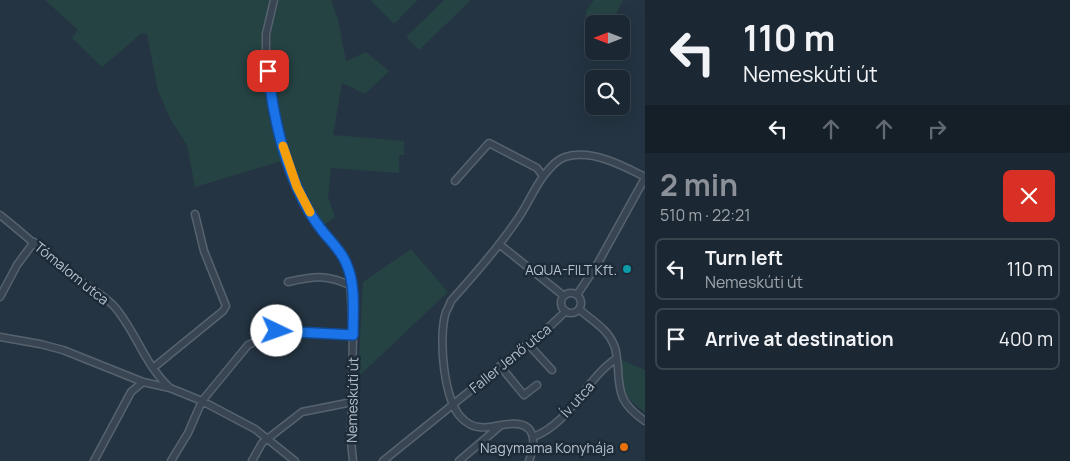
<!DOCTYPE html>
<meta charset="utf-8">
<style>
:root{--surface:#1b2732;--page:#242f3a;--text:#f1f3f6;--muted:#a0a5ac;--line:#39444d;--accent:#8c9099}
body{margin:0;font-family:Manrope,sans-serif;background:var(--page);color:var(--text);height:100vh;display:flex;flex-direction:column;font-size:19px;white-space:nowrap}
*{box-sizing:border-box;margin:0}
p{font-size:16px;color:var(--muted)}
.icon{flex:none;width:28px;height:28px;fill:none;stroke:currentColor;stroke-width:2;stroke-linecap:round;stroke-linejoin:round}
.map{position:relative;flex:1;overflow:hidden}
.drawer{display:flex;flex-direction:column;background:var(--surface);width:425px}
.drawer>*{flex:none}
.banner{background:#1b2732;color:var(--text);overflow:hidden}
.needle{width:32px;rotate:270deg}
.controls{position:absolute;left:585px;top:15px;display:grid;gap:10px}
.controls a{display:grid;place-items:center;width:45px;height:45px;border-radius:8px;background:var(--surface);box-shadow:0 5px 20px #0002,0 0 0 1px var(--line);font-size:25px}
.pin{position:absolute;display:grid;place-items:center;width:42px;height:42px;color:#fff;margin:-21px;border-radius:10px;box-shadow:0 2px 8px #0006}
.me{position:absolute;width:55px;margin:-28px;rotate:93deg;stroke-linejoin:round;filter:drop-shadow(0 0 4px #0008)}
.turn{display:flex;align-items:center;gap:18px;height:105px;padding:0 15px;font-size:22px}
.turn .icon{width:65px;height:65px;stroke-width:2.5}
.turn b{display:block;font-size:35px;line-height:42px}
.lanes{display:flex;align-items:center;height:48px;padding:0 15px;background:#0003;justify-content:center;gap:25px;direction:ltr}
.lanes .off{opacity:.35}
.round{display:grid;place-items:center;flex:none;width:52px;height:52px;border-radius:8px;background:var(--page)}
.summary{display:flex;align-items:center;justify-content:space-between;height:85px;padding:0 15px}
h1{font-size:30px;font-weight:700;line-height:38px;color:var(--accent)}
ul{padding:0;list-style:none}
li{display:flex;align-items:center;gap:15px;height:62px;margin:0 10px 8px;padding:0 5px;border:2px solid var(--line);border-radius:8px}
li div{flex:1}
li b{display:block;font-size:19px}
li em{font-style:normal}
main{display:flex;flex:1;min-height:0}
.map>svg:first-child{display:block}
.green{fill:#264343}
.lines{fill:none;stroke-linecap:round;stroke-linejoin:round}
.minor-casing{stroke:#56636f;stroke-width:9}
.minor{stroke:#394552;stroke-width:6}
.route-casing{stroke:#114b97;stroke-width:12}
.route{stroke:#1a73e8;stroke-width:9}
.slow{stroke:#f59e0b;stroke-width:9}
.culture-dot{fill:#0f9aa8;stroke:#1d2a37;stroke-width:2}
.food-dot{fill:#e8710a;stroke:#1d2a37;stroke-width:2}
.labels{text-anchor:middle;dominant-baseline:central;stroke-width:5;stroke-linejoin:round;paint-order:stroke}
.poi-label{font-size:14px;fill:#b5c0cc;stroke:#1d2a37;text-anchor:end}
.street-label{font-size:14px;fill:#b5c0cc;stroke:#1d2a37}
</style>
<main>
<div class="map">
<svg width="645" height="461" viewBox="0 0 645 461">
<rect width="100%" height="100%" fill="#243442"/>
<path class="green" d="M45,0H272L263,36L264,80L285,160L195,187L187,145L171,120L158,91L147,34L142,33L102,67L72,38L78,30Z
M279,0H331L338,19L346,61L366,52L389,71L365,94L342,83L333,135L404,141V155H399V173L331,168L328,197L335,217L324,225L310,202L296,173L274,93L270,57L271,31Z
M370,0H418L394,24Z
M444,0H471L419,50L406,37Z
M594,0H623L611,24H594V26C580,18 586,10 594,0Z
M411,249L448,292L358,377L363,282Z
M622,360L645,370V412C621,395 620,389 622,360Z"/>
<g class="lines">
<defs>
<path id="minor" d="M274,0L266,34V54L271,99L287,160L303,201L321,230L344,258L350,277L353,335L351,441L353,461
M455,181L489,143L537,168L543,176
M0,215C22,232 42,251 64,269C79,282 99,291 113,305C135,329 144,364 169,387
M499,244L564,296
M288,282C313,276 328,274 351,286
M561 303a10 10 0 1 1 20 0a10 10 0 1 1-20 0Z
M577,295L598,263L645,178
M0,297L17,265L34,242
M579,309C592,321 607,328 614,345C617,352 617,361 618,368C619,395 622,405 645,421
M0,337L40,344L63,350L143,382L170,388L202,401L255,429L295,461
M528,344L552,370
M500,366L524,395L537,385
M153,368L223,311L226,306L204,251L195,214
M533,437C571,423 585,379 617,358
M94,461L131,392L143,382
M171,461L188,433L202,401L248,345L277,331L353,335
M252,461L262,443L302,412L352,402
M383,461L549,327L566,311
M459,461L500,426
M529,461C536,443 537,422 510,424C500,424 490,429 479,427C475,427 469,424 465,421C443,406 438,335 446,312C448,308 450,304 451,301C474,275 497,249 517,220C527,206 534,188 545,174C550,168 556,160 565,157C591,149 622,165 645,177"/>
</defs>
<use href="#minor" class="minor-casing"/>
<use href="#minor" class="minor"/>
</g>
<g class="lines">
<defs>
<path id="route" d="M268,71C273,114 283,161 303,200C308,210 314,220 321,229C329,240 341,250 346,263C356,284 353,312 353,335L277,331"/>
</defs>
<use href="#route" class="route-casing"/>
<use href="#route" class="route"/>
<path class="slow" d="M283,146L297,187L310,212"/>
</g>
<circle class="culture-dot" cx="627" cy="269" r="5"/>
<circle class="food-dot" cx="624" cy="447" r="5"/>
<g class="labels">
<g class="poi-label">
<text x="617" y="269">AQUA-FILT Kft.</text>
<text x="614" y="447">Nagymama Konyhája</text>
</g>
<g class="street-label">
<text transform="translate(72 273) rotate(39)">Tómalom utca</text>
<text transform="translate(510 358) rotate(-39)">Faller Jenő utca</text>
<text transform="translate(577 399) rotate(-48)">Ív utca</text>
<text transform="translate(352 400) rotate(-89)">Nemeskúti út</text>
</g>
</g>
</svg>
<div class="controls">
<a><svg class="needle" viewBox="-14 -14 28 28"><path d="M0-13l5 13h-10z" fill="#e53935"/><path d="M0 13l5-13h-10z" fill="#a0a5ac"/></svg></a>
<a><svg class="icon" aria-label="search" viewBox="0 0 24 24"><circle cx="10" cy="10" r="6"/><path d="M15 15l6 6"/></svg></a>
</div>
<div class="pin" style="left:268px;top:71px;background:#d93025"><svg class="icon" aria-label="arrive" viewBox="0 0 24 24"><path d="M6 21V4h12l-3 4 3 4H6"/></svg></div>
<svg class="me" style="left:277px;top:331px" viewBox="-20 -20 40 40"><circle r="19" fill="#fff"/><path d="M0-13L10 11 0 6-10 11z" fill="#1a73e8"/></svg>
</div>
<section class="drawer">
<div class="banner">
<div class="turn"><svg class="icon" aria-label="left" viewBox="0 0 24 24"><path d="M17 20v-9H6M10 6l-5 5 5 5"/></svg><div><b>110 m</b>Nemeskúti út</div></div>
<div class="lanes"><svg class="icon" aria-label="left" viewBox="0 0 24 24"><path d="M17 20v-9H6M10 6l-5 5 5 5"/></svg><svg class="icon off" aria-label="ahead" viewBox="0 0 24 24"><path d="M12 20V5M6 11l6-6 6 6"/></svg><svg class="icon off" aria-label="ahead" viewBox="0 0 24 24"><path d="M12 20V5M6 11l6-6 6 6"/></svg><svg class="icon off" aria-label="right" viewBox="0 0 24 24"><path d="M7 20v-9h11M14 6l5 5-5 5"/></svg></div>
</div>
<div class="summary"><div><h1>2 min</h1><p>510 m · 22:21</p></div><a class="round" style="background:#d93025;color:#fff"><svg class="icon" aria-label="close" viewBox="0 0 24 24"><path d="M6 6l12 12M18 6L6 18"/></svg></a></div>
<ul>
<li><svg class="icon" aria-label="left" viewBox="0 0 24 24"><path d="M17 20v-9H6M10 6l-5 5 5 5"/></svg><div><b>Turn left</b><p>Nemeskúti út</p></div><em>110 m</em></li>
<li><svg class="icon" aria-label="arrive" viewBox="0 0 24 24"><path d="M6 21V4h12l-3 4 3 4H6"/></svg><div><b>Arrive at destination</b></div><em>400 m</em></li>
</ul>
</section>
</main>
